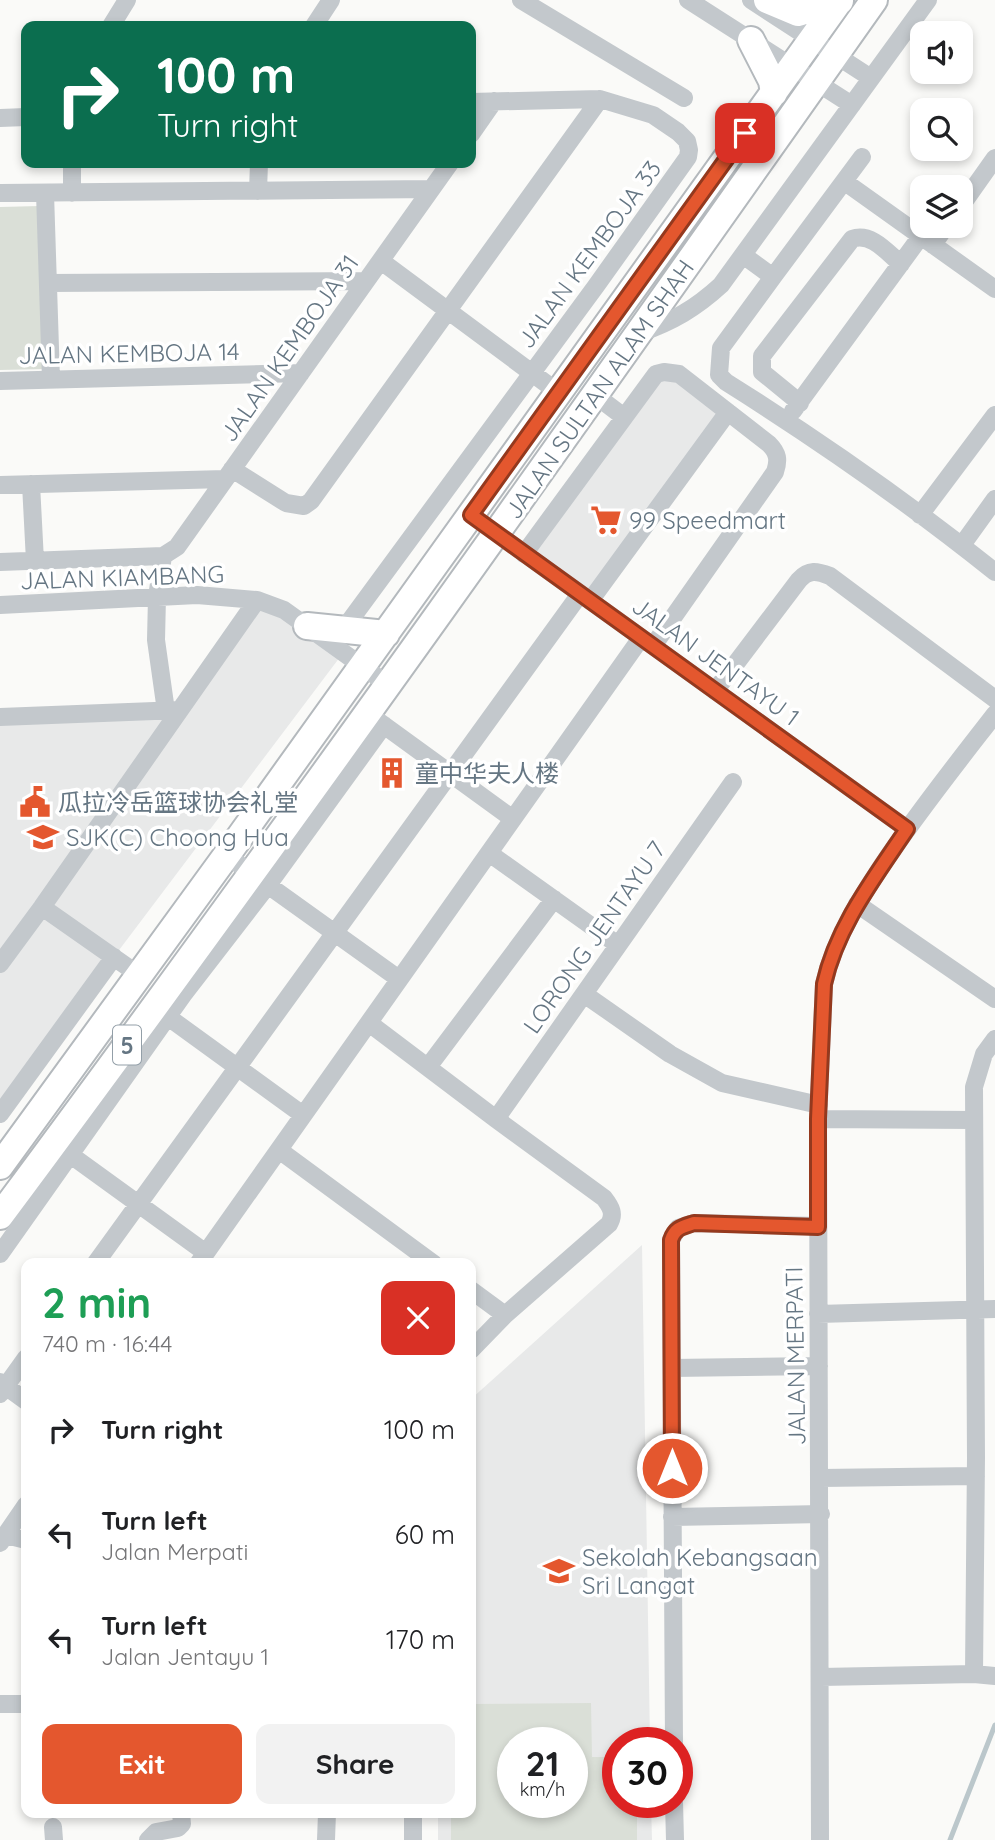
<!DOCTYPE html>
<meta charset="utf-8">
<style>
:root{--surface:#fff;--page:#f2f2f2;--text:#202124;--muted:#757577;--accent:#e4572e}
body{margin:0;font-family:Quicksand,"Noto Sans SC",sans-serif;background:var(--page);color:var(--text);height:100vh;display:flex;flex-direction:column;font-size:26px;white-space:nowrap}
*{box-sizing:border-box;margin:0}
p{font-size:23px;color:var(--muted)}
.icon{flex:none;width:38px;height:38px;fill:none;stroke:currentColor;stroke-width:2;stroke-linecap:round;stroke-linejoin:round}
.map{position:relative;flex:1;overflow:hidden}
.side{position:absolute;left:21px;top:1258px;width:455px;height:560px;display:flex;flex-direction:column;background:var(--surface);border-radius:14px;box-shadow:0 4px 10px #0003}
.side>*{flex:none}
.top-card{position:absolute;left:21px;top:21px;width:455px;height:147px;border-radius:14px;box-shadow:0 4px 10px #0003;background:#0b6e4f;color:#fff;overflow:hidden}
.buttons{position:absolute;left:910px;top:21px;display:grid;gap:14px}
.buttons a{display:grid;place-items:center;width:63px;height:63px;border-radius:14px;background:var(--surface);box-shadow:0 4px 10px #0003;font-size:35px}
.speed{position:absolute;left:497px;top:1727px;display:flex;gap:14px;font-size:35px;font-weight:700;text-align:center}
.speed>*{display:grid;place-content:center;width:91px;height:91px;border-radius:50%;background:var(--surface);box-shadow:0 4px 10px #0003;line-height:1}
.speed small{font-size:18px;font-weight:400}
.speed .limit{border:10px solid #d22;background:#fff;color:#111}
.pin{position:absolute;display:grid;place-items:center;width:60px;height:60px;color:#fff;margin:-30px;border-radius:14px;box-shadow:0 4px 10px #0006}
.me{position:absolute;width:77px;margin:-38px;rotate:0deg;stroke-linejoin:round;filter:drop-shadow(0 0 5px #0008)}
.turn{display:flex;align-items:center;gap:24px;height:147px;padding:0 21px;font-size:32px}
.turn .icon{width:91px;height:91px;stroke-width:2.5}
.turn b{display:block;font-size:49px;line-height:60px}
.round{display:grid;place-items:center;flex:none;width:74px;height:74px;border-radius:14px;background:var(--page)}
.headline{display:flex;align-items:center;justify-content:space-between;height:119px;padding:0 21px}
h1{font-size:42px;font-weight:800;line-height:52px;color:#1e9e55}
.action{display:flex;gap:14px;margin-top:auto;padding:14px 21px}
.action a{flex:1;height:80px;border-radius:14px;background:var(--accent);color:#fff;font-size:28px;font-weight:800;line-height:80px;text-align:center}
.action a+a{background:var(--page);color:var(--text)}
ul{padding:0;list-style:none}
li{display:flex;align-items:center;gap:21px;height:105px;padding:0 21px}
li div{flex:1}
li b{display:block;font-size:26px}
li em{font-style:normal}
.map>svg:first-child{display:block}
.built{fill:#e8e9e9;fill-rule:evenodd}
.park{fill:#dadfd7;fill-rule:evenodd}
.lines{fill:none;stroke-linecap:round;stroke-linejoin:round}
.stream{stroke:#bbc7cb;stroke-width:5}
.highway-casing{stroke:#b4b9bd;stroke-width:30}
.minor{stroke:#c3c8cc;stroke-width:18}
.highway{stroke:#fff;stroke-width:26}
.route-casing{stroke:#94391e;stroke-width:18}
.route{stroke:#e4572e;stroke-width:12}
.labels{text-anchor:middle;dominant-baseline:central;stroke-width:7;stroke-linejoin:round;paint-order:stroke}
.shield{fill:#fff;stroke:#939fa8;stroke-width:2}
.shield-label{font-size:23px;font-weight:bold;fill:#657683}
.street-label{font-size:24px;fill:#657683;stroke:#fff}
.poi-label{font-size:24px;fill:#657683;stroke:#fff;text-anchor:start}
</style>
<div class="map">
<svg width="995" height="1840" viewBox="0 0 995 1840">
<rect width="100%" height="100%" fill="#fafaf8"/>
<path class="built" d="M657,377L673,378L720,413L591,595L532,553Z
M257,608L283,616L340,657L0,1108V967Z
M179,712L0,953V722Z
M642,1245L650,1743H618V1802L651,1803L652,1840H438V1813H471V1399ZM513,1743H572V1802H513Z"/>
<path class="park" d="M40,206L46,369L0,370V207Z
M591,1703L592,1757H618V1802L637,1803V1840H451V1813H471V1704ZM513,1743H572V1802H513Z"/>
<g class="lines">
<path class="stream" d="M950,1840L995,1725"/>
<defs>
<path id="highway" d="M767,0L798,13L840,1
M751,40L772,81L774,93
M307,626L386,634
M0,1166L231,849L840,0
M0,1216C298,816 586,408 874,0"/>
</defs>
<use href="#highway" class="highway-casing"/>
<path class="minor" d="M521,0L684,98
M688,0L852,105
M751,0L871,78
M111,26L127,0
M314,26L331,0
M0,118L26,117
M471,134L494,101
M845,182L995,289
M258,191L259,163
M0,193L431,189
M45,193L51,379
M72,193V163
M961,206L995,158
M933,245L946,226
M743,255L773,277L721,348L719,375L726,382C818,440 909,503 995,572
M381,261L559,393
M773,277L862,157
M48,283L366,281
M640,333C672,322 696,308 721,285L928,0
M0,381L301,373
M595,395L624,417
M800,403L762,372V356L852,239C871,232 887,252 901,264
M793,411L921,236
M232,469L286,503L304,506L311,501L600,99
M31,484L35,561
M0,485L225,479
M471,515L907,829
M920,515L995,415
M962,545L995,499
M524,554L656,374L664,372L679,374L769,444C778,453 779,460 775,472L653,646
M163,556L177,547L450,163
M163,556L157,597L156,640L166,711
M0,562L163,556
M590,601L728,412
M0,605L197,595L257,600L284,610L387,684
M343,630L596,286L688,157L689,150L687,141L678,132L653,115L600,99L471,102
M715,691L799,580C809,569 817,571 830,576L995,699
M0,717L180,710
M374,718L513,819
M489,853L618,945
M226,855L399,979
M857,904L995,999
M42,907L139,975
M0,964L42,907L257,600
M584,994L670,1054L722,1083L819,1105
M168,1017L303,1115
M369,1023L496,1119L604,1198C611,1207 615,1214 609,1224L505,1315L471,1350
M428,1067L554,899
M0,1114L114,957
M496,1119L733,782
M818,1119L973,1120
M61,1148L206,1253
M279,1150L434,1264
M0,1254L183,995L268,885L384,725
M95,1264L580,594
M198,1264L641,638
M471,1290L505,1315
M818,1314L995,1309
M672,1368L819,1366
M0,1382L26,1401
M0,1394L26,1358
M821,1478L976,1476
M672,1517L821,1514
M6,1535L26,1540
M0,1543L26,1505
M974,1674L976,1457L974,1087L984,1054L995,1039
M821,1677L974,1674L995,1676
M0,1704H26
M674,1743L671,1240L678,1228L694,1223L818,1226
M674,1802L675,1840
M413,1813V1840
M53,1827L54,1840
M148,1840L156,1832L178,1828L182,1824L181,1813
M326,1840L327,1813
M820,1840L818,1119L824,984C834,939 858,902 883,864C918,812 957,763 995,714"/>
<use href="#highway" class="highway"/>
</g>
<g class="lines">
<defs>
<path id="route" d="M672,1468L671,1240C675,1228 682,1227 694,1223L818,1227V1119L824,984C837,926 875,877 907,829L471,515L745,133"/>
</defs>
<use href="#route" class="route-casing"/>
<use href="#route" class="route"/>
</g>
<defs>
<symbol id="supermarket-bare" viewBox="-9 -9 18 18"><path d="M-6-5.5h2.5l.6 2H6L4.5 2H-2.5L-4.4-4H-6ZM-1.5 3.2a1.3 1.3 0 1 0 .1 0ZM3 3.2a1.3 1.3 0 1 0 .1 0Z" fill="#e4572e" stroke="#fff" stroke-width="2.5" paint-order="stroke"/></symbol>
<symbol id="building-bare" viewBox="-9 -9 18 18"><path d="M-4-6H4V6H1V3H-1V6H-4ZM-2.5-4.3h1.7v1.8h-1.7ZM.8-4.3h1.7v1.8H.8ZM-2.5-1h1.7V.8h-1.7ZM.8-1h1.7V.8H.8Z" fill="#e4572e" stroke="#fff" stroke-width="2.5" paint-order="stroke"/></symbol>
<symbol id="civic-bare" viewBox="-9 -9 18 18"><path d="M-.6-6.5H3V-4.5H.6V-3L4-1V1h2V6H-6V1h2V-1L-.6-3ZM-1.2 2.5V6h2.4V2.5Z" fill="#e4572e" stroke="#fff" stroke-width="2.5" paint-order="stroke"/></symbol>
<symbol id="school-bare" viewBox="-9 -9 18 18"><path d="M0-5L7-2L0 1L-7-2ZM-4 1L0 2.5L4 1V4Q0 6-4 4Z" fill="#e4572e" stroke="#fff" stroke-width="2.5" paint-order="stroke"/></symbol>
</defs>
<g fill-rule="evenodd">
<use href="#supermarket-bare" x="584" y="498" width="44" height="44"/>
<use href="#building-bare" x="370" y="751" width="44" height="44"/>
<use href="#civic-bare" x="13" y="780" width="44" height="44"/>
<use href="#school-bare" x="21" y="815" width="44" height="44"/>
<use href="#school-bare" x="537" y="1549" width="44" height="44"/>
</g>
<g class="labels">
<rect class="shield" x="113" y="1025.5" width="28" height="39" rx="5"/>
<g class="shield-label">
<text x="127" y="1045">5</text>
</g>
<g class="street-label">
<text transform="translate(589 254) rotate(-54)">JALAN KEMBOJA 33</text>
<text transform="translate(289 348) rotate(-55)">JALAN KEMBOJA 31</text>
<text transform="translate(129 353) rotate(-1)">JALAN KEMBOJA 14</text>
<text transform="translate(599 389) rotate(-55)">JALAN SULTAN ALAM SHAH</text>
<text transform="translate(122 577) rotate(-2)">JALAN KIAMBANG</text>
<text transform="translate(716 661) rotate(36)">JALAN JENTAYU 1</text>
<text transform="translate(594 937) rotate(-55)">LORONG JENTAYU 7</text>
<text transform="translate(795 1356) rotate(-91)">JALAN MERPATI</text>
</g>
<g class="poi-label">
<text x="629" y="520">99 Speedmart</text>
<text x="415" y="773">童中华夫人楼</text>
<text x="58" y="802">瓜拉冷岳篮球协会礼堂</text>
<text x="66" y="837">SJK(C) Choong Hua</text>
<text x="582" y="1557">Sekolah Kebangsaan<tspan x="582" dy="28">Sri Langat</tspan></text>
</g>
</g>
</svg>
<div class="buttons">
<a><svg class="icon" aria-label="sound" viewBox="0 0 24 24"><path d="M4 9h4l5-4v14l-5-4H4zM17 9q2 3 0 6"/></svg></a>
<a><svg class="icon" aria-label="search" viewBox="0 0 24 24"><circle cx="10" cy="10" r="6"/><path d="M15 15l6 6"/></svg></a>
<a><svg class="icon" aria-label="layers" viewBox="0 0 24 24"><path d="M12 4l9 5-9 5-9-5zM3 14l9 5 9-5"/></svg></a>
</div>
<div class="speed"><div>21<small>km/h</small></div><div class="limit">30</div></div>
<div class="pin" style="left:745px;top:133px;background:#d93025"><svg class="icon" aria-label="arrive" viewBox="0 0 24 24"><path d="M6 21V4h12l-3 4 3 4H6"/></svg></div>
<svg class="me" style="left:672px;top:1468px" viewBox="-20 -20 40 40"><circle r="17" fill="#e4572e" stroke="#fff" stroke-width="3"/><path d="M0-11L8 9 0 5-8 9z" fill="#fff"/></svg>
<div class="top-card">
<div class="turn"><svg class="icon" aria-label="right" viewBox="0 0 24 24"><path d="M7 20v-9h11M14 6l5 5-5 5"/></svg><div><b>100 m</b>Turn right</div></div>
</div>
<section class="side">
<div class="headline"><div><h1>2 min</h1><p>740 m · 16:44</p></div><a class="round" style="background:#d93025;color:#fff"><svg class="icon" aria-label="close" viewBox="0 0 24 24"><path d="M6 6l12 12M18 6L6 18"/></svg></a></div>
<ul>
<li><svg class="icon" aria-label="right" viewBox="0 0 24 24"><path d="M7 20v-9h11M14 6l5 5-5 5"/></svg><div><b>Turn right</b></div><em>100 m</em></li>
<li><svg class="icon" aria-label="left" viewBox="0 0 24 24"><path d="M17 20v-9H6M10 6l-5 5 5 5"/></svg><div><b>Turn left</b><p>Jalan Merpati</p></div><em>60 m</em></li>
<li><svg class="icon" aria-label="left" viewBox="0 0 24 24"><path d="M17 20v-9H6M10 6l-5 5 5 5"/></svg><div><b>Turn left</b><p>Jalan Jentayu 1</p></div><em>170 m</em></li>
</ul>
<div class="action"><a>Exit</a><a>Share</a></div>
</section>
</div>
